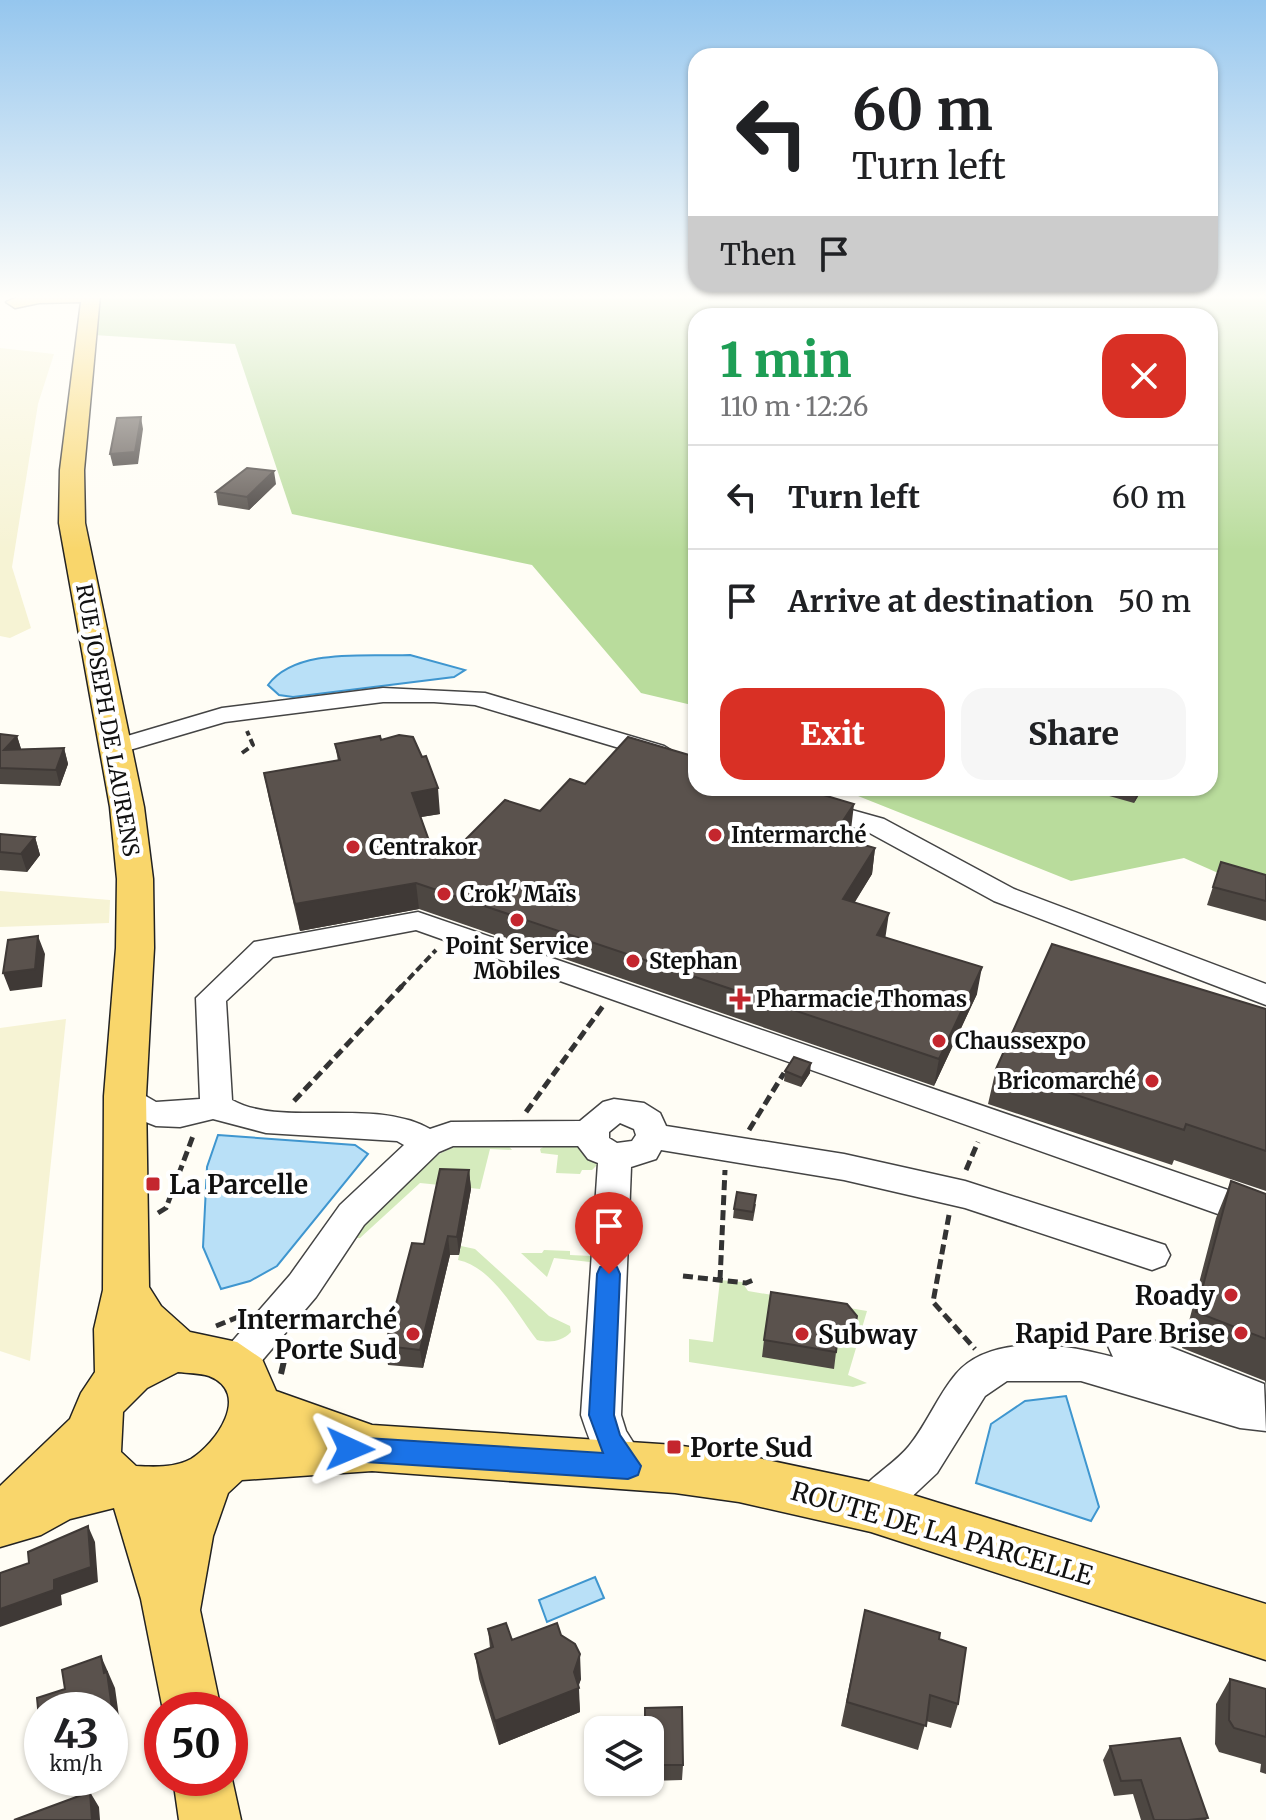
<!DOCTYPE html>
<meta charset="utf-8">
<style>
:root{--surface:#fff;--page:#f6f6f6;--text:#202124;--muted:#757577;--line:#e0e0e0;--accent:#d93025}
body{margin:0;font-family:Merriweather,serif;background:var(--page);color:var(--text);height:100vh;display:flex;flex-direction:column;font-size:30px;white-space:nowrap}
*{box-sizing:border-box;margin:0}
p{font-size:26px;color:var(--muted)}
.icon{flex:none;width:44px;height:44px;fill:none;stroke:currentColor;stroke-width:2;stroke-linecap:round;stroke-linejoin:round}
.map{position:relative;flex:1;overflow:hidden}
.sheet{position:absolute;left:688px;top:308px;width:530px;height:488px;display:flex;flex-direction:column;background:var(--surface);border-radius:24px;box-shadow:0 2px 6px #0004}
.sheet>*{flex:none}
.top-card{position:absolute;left:688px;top:48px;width:530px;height:244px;border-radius:24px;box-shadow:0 2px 6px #0004;background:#fff;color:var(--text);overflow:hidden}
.buttons{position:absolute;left:584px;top:1716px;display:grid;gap:16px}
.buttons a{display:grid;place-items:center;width:80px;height:80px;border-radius:16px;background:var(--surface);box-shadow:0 2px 6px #0004;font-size:40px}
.speed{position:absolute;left:24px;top:1692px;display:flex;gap:16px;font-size:40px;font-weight:700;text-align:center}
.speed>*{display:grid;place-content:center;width:104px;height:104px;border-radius:50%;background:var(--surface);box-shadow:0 2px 6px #0004;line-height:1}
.speed small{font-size:20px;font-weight:400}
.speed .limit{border:12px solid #d22;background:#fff;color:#111}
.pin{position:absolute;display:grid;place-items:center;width:68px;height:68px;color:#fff;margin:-82px -34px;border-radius:50% 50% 50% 0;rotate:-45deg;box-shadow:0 0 8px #0007}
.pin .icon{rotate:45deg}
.me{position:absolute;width:88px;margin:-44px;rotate:91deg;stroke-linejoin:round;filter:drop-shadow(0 0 6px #0008)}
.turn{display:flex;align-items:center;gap:28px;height:168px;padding:0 32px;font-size:36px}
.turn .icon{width:104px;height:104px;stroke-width:2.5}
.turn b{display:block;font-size:56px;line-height:68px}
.then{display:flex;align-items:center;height:76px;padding:0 32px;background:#0003;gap:16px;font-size:30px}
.round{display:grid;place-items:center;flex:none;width:84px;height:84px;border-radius:24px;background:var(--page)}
.headline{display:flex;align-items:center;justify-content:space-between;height:136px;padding:0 32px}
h1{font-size:48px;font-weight:800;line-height:60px;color:#1e9e55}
.primary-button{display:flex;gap:16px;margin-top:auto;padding:16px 32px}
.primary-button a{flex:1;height:92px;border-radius:24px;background:var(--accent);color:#fff;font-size:32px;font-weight:800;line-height:92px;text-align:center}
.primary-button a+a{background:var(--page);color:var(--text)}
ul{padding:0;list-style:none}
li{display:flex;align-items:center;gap:24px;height:104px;padding:0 32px;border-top:2px solid var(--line)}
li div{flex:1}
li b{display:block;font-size:30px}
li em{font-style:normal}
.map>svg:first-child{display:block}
.farmland{fill:#f6f3d4}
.green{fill:#d5ebbd}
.forest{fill:#b9dc9c}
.water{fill:#b9e0f7;stroke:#3f96cf;stroke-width:2}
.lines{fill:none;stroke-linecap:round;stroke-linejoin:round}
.minor-casing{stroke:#444;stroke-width:3}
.major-casing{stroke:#222;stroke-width:3}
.path-far2{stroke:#333;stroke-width:4;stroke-dasharray:8 4;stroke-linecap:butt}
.path-far1{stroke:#333;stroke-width:5;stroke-dasharray:10 5;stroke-linecap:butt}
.path{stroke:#333;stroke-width:6;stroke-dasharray:12 6;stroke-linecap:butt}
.minor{fill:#fff;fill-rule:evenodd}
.major{fill:#f9d66b;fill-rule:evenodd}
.wall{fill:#4d4742}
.shaded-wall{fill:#3f3936}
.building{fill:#5a524d;stroke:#3f3936;stroke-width:2}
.route{fill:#1a73e8;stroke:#114b97;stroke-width:2}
.poi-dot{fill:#c4262e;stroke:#fff;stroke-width:3}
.labels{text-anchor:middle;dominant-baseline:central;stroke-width:8;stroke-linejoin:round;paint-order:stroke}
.street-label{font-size:22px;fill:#111;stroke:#fff}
.poi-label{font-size:22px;font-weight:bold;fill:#111;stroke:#fff;text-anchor:start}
.near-poi-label{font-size:26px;font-weight:bold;fill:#111;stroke:#fff;text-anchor:start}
.near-street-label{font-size:26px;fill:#111;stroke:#fff}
</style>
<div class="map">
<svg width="1266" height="1820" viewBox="0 0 1266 1820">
<rect width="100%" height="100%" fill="#fffdf5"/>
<path class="farmland" d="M0,348L54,354L38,404L12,567L31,628L10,638L0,636Z
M0,891L110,900L109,923L0,927Z
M66,1019L30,1361L0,1351V1028Z"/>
<path class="green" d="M469,1142L507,1144L512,1150L490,1149L480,1189L420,1183L360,1238H352C387,1200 417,1156 469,1142Z
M548,1144L579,1146L597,1159V1165L592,1170H582L580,1174L556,1173L558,1155L541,1153L540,1149Z
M461,1246L475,1249L549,1316L570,1326L571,1332C561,1342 550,1343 537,1340C516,1313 493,1267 458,1260Z
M544,1250L570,1251V1255L592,1256L590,1262L554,1258L547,1277L521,1253H542Z
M720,1280L742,1282L748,1291L867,1311L848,1375L867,1383L853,1387L689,1362V1339L713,1342Z"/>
<path class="forest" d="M99,295H1266V894L1184,858L1071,881L838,788H1210V316H696V706L641,693L532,565L292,514L235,344L94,335Z"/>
<path class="water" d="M410,655L465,670L454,677L293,697L279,695L268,685C296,647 368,657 410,655Z
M218,1135L355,1145L368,1154L277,1266L250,1281L221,1289L203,1247L207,1167Z
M1066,1396L1099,1507L1091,1521L976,1483L991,1424L1025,1401Z
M595,1577L604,1598L547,1622L539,1600Z"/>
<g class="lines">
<defs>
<path id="minor" d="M383,688L485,693L664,746L696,766V781L671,774L646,756L475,705L434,702H383L225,722L116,754L104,747L107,742L222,708Z
M732,788H773L884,819L1014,889L1266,984V1005L994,901L866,831L736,793Z
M418,912L1266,1203V1231L416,930L273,957L226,1001L232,1100C281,1128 375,1097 430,1129L451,1122L580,1121L603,1102L614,1099L644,1103L660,1113L666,1126L844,1154L965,1181L1165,1245L1170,1255L1165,1265L1152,1270L965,1208L844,1180L661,1150L656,1159L631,1167L621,1415L626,1431L648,1466L642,1479L628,1485C600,1474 590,1442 581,1415L598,1163L588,1159L578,1146H453L439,1152L364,1225L316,1297L249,1376L236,1381L223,1376L217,1364L223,1352L290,1275L340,1205L404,1145L397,1141L266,1133L213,1119L180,1127L156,1126L123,1113L109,1096L114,1088L125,1084L156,1102L200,1099L196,998L254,942ZM620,1123L634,1129L636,1135L632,1141L617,1143L609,1138V1132Z
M1127,1330L1264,1384L1266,1431L1240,1428L1081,1381H1007L985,1396L937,1473L886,1521L871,1526L856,1521L850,1507C862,1480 891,1468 909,1446C927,1424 938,1395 956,1374C991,1333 1067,1344 1113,1357L1108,1346L1114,1335Z"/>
<path id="major" d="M22,295H100L84,470L85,523L144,807L153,879L154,948L146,1096L149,1287L161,1306L190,1332L237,1342L262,1359L276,1391L372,1425L675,1445L739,1454L871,1482L1266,1604V1660L871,1532L739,1502L675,1493L372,1471L242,1480L228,1493L213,1536L200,1610L221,1710H163L141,1599L114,1508L70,1519L41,1535L0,1547V1486L70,1419L81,1393L95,1372L94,1329L103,1290L104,1096L116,948L117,879L110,807L59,523L60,470L81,302L39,303L15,308L6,302ZM178,1372C187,1373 200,1373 209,1376C252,1393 216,1444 191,1459C175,1468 153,1467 136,1466L121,1452L123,1412L147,1388Z
M230,1770L241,1820H179L173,1778H230Z"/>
</defs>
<use href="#minor" class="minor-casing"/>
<use href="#major" class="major-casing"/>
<path class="path-far2" d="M242,753L253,745L247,731
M400,988L436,950"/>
<path class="path-far1" d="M294,1101L402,986
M526,1112L603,1006
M749,1130L784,1073
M966,1170L978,1142
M158,1213L166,1208L193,1136
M949,1215L933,1302L975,1349
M683,1276L746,1283L756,1279
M720,1280L725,1170
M216,1326L238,1317
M285,1354L286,1351"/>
<path class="path" d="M281,1374L286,1352
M230,1716L238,1762"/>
<use href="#minor" class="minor"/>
<use href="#major" class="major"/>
</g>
<path class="wall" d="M276,484L249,510L218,505L216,492Z
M0,734L17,736L21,749L64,748L68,764L60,786L0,784Z
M381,740L440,814L421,817L432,849L461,844L540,811L585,784L851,830L845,839L875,848L872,874L855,902L885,937L977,994L934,1086L419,909L300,931L269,799L264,773L338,761L335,744Z
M1081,788H1143L1134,803Z
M0,834L35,837L40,855L27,872L0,870Z
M1221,862L1266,875V921L1207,905Z
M1266,1009V1191L1174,1160L1172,1165L988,1104L996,1069Z
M785,1071L810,1073L801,1087L784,1081Z
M469,1170L471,1189L459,1255H450L423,1368L388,1365L385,1346L424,1244Z
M1231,1181L1266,1194V1385L1265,1381L1182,1348L1216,1218Z
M756,1204L753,1221L733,1218L734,1209Z
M857,1316L852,1346L837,1344L834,1369L762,1357L764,1340Z
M865,1610L939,1639L958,1704L951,1728L926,1721L918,1750L841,1726Z
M488,1629L512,1640L581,1679L578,1686L580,1712L499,1745L479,1679L475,1654L490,1648Z
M1230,1679L1266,1689V1774L1260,1772L1261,1764L1219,1752L1215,1744L1216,1704Z
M650,1730L683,1765L682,1780L650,1781Z
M1110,1746L1208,1818L1206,1820H1141L1133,1794L1114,1796L1103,1760Z"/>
<path class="shaded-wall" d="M141,417L143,429L138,464L113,466L110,454Z
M274,471L276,484L249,510L247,497Z
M17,736L22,752L4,750Z
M64,748L68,764L60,786L56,770Z
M438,788L440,814L415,818L412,793Z
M1138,788H1143L1134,803Z
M854,804L851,830L830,862L833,836Z
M35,837L40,855L27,872L21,854Z
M875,848L872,874L840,925L843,899Z
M416,883L419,909L300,931L295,904Z
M889,913L885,940L877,935Z
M38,936L45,954L42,987L10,991L3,973Z
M982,967L977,994L934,1086L939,1059Z
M811,1063L810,1073L801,1087L802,1078Z
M469,1170L471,1189L459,1255L457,1237Z
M448,1236L450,1255L423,1368L420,1350Z
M88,1526L95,1542L98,1582L61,1595L62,1605L0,1627V1609L54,1580Z
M580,1654L581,1679L578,1688H579L580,1712L499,1745L495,1721L574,1672Z
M101,1656L115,1688L123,1745L110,1750V1732Z
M90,1792L99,1807L100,1820H92Z"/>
<path class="building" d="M141,417L135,452L110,454L117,418Z
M247,468L274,471L247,497L216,492Z
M0,734L17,736L4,750L64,748L56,770L0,768Z
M399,735L413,737L422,757L426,756L438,788L412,793L432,849L461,844L505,800L540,811L570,779L585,784L628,737L696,757V788H800L854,804L833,836L875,848L843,899L889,913L877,935L982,967L939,1059L416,883L295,904L264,773L340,760L335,744L380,736L381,740Z
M0,834L35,837L21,854L0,852Z
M1221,862L1266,875V901L1213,887Z
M38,936L35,969L3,973L8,940Z
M1052,944L1266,1009V1151L1186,1124L1184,1130L996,1069Z
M794,1057L811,1063L802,1078L785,1071Z
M440,1169L469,1170L457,1237L448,1236L420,1350L385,1346L412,1243L424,1244Z
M1231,1181L1266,1194V1339L1196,1312Z
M737,1192L756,1195L753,1212L734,1209Z
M771,1292L847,1304L857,1316L855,1328L839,1326L836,1352L764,1340Z
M88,1526L91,1567L54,1580V1590L0,1609V1573L29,1563L28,1552Z
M865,1610L940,1633L939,1639L966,1648L958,1704L930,1695L926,1726L847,1702Z
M506,1623L512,1640L557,1623L561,1635L575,1644L580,1654L574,1672L579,1688L495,1721L475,1654L493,1647L488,1629Z
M101,1656L104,1673L107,1672L115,1730L110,1732V1710H42V1749L37,1698L65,1689L62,1670Z
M1230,1679L1266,1689V1737L1234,1728L1229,1720Z
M682,1707L683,1765H650V1730H645V1708Z
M1180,1738L1208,1818L1188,1820H1154L1141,1780L1121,1781L1110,1746Z
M90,1792L92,1820H14Z"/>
<linearGradient id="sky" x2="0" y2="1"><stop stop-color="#95c6ee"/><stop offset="0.54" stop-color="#fffefa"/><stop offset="1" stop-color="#fffefa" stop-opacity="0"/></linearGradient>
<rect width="1266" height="550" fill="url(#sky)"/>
<path class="route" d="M609,1264L617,1267L620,1274L614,1415L620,1435L641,1466L638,1475L628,1479L350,1461L340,1457L337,1449L340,1441L350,1437L603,1453L589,1415L597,1274L600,1267Z"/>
<g class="poi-dot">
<circle cx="715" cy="835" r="8"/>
<circle cx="353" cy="847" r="8"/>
<circle cx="444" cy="894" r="8"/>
<circle cx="517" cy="920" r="8"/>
<circle cx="633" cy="961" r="8"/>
<path d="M736 987h8v8h8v8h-8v8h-8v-8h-8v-8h8z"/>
<circle cx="939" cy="1041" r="8"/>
<circle cx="1152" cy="1081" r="8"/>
<rect x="145" y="1176" width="16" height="16" rx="4"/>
<circle cx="1231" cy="1295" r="8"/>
<circle cx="1241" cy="1333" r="8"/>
<circle cx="413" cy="1334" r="8"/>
<circle cx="802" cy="1334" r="8"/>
<rect x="666" y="1439" width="16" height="16" rx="4"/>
</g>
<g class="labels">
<g class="street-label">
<text transform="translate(108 720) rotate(80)">RUE JOSEPH DE LAURENS</text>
</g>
<g class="poi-label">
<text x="731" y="835">Intermarché</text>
<text x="369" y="847">Centrakor</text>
<text x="460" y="894">Crok' Maïs</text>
<text x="517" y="946" text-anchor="middle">Point Service<tspan x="517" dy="25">Mobiles</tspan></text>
<text x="649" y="961">Stephan</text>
<text x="756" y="999">Pharmacie Thomas</text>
<text x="955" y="1041">Chaussexpo</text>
<text x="1136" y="1081" text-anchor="end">Bricomarché</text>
</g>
<g class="near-poi-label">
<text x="169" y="1184">La Parcelle</text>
<text x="1215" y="1295" text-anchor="end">Roady</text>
<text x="397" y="1319" text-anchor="end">Intermarché<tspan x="397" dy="30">Porte Sud</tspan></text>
<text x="1225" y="1333" text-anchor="end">Rapid Pare Brise</text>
<text x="818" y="1334">Subway</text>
<text x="690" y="1447">Porte Sud</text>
</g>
<g class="near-street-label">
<text transform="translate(942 1533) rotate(16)">ROUTE DE LA PARCELLE</text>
</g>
</g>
</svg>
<div class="buttons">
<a><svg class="icon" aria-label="layers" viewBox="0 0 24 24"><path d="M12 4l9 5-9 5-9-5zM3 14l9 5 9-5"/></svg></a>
</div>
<div class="speed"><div>43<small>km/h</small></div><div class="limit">50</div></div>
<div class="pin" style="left:609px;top:1274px;background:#d93025"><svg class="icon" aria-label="arrive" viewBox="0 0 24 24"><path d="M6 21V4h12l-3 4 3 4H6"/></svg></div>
<svg class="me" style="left:350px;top:1449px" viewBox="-20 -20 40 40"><path d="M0-17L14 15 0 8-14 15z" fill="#1a73e8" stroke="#fff" stroke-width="4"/></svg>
<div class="top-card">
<div class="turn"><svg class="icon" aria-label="left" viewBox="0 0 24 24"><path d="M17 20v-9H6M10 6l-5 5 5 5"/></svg><div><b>60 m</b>Turn left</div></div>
<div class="then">Then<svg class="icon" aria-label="arrive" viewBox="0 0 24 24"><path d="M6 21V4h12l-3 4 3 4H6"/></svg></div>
</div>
<section class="sheet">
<div class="headline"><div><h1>1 min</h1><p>110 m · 12:26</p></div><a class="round" style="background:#d93025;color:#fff"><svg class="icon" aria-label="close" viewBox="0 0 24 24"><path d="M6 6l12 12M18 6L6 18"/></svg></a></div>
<ul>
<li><svg class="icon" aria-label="left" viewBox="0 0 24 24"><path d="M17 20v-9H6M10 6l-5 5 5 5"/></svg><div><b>Turn left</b></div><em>60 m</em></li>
<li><svg class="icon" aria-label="arrive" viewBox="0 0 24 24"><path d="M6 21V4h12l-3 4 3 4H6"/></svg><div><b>Arrive at destination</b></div><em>50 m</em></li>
</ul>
<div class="primary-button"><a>Exit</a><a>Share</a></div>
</section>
</div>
